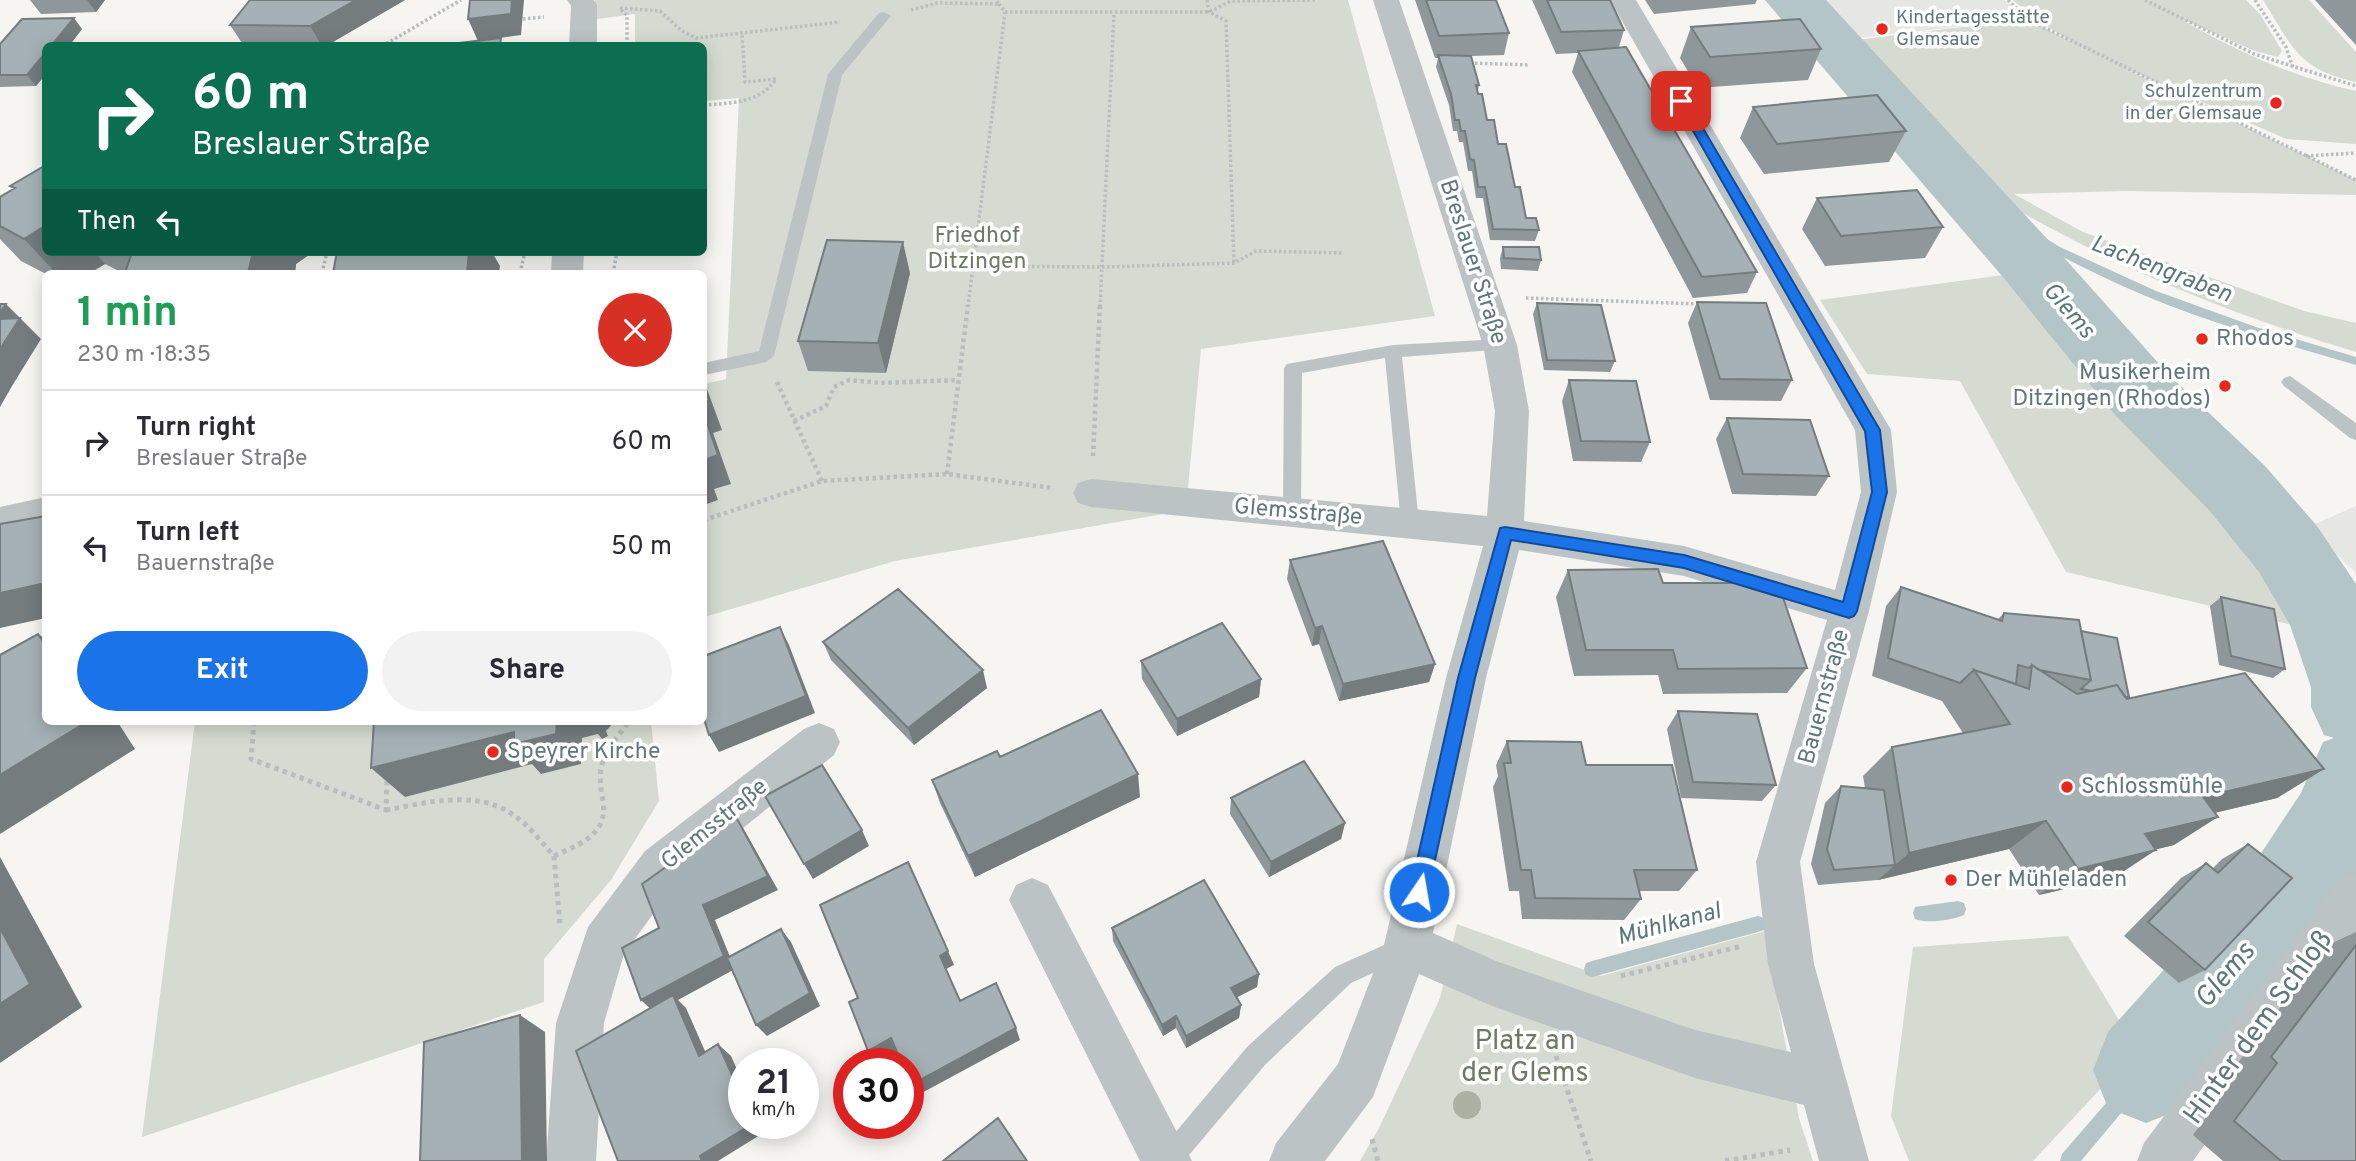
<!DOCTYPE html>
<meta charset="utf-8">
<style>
:root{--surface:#fff;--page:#f2f2f3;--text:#2b2b33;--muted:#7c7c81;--line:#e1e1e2;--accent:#1a73e8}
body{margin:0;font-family:Overpass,sans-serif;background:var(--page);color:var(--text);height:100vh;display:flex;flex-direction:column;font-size:26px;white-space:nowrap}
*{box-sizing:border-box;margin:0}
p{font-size:23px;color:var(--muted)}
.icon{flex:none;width:38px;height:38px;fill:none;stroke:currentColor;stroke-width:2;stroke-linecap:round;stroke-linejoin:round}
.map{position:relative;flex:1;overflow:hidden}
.sheet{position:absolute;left:42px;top:270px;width:665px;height:455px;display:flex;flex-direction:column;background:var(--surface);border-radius:10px;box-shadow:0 4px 18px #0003}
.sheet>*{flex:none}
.hud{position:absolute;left:42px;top:42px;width:665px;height:214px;border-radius:10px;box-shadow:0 4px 18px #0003;background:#0b6e4f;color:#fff;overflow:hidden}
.speed{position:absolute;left:728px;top:1048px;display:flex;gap:14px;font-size:35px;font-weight:700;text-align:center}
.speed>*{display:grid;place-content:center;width:91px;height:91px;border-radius:50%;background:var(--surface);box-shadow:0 4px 18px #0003;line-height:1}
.speed small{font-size:18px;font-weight:400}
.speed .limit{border:10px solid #d22;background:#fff;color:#111}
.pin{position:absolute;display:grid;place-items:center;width:60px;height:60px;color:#fff;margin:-30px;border-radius:14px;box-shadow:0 4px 10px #0006}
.me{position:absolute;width:77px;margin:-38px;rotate:12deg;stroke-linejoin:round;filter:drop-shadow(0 0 5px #0008)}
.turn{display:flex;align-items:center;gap:24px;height:147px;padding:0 35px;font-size:32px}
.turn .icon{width:91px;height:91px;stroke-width:2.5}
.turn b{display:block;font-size:49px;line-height:60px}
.then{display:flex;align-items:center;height:66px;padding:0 35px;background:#0003;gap:14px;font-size:26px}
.round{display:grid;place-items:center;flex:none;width:74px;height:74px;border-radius:37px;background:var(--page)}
.overview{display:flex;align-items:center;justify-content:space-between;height:119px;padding:0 35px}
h1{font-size:42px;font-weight:700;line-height:52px;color:#1e9e55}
.primary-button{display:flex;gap:14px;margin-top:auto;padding:14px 35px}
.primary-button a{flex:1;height:80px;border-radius:42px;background:var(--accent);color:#fff;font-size:28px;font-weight:700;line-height:80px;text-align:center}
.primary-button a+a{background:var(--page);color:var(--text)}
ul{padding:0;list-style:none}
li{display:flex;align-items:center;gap:21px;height:105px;padding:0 35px;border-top:2px solid var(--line)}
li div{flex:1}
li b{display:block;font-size:26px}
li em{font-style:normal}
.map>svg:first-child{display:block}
.built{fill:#e6e7e5}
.green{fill:#d6dbd1}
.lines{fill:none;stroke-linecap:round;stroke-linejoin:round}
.stream{fill:#b3c5c6;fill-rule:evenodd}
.river{fill:#b3c5c6;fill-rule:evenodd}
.path-far2{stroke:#b8bdbe;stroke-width:3.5;stroke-dasharray:2.5 2.5;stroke-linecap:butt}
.path-far1{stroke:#b8bdbe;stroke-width:4.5;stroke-dasharray:3.5 3.5;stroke-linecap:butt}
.path{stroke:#b8bdbe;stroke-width:5;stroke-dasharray:4.5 4.5;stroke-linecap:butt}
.service{fill:#bcc3c5;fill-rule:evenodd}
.minor{fill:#bcc3c5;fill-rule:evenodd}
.tree{fill:#aab2a3}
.wall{fill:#8e989b}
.shaded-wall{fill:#747c7e}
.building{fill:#a5b1b4;stroke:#747c7e;stroke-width:2}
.route{fill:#1a73e8;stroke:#114b97;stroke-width:2}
.poi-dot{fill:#eb271c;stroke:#fff;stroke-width:2.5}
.labels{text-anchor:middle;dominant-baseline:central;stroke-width:7;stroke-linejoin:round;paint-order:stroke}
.far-poi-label{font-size:19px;fill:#5f777e;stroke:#fff;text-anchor:start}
.park-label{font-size:23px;fill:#6c7b62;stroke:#fff}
.street-label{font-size:23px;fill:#5f777e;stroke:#fff}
.poi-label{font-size:23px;fill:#5f777e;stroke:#fff;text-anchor:start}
.water-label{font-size:24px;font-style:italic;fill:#5a777a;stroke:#fff}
.near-water-label{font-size:28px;font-style:italic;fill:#5a777a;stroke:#fff}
.near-street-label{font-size:28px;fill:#5f777e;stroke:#fff}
.near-park-label{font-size:28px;fill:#6c7b62;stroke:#fff}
</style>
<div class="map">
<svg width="2356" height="1161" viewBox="0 0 2356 1161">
<rect width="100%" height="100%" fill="#f6f5f2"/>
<path class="built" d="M1803,0H2004L2027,19L1840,40Z
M2356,506V573L2308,527Z"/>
<path class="green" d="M595,0H1348L1435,316L1201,349L1186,510L895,561L704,617V384L726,379L739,98L704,101V46L635,45V14L597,19Z
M1779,0H1794L1964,192L2010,225L2105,323L2294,529L2326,572L2301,573L2322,632L2066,572L1960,381L1867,374L1820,300L2018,273L1943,191Z
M2013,0H2246L2260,14L2282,51L2278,57L2255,51L2177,17C2234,50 2292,77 2356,91V144L2286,139L2118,65L2356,180V195L2125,191L2014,194L2083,232L2304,311L2356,323V352C2260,323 2168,289 2079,243C2049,227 2018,213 1991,192C1934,149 1888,94 1840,42L2027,19L2074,43L2032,17Z
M2263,0H2309L2356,52V82C2297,69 2292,46 2263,0Z
M195,721H651L659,801L611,880L544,959V1002L142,1137Z
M1457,924L1601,976L1765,931L1799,1118L1813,1161H1360L1379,1128L1440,998Z
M2068,936L2137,1050L2033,1161H1909L1891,1116L1913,947Z"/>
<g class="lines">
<path class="stream" d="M1964,188L2060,247L2156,291L2256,327L2356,357V365C2269,340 2181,315 2099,275C2050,252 2005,225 1960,195L1958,192Z
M1958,901L1964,903L1966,909L1964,915C1952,920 1927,924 1915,919L1913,913L1915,907Z
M1758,916L1764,918L1766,924L1764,930L1758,932L1592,977L1586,975L1584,969L1586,963L1592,961Z
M2109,1043L2152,1064L2155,1070L2152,1076L2081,1161H2060L2062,1154L2132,1073L2103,1058L2100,1052L2103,1046Z"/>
<path class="river" d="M1765,0H1826L2050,242L2169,375L2265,466L2317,526L2356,584V876L2310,953L2184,1108L2146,1123L2108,1108L2093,1070L2108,1032L2240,885L2301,793L2323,742L2334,738L2324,735L2311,707V687L2290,625L2259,572L2209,510L2115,415L2002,276Z"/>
<path class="path-far2" d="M1207,0L1209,12L1226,21L1234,263
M2008,0L2027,19L2356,180
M2145,0L2254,54L2356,86
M2255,0L2286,47L2293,68
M620,8L660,11L682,31L696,38L840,22
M621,10L627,15V46
M911,10L937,3L999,4L995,0
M1005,12H1209L1231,1L1316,0
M523,19L544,17
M382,46L461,0
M1470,63L1529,65
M704,105C731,103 760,103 776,79L745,82L742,33
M2306,156L2356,153
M972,266L1103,267L1234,263L1256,251L1344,253
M322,273L327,252
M520,273L524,256
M613,273L617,252
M1526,298L1699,304
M968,307L1005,12L999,4
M1100,307L1114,14"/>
<path class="path-far1" d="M777,382L822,481
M794,421L826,406L834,387L849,380L881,383L958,380
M1093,456L1100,305
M947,474L968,305
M704,520L822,481L947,474L1052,488"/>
<path class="path" d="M254,721L251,759L386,810L387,778
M386,810C427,803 475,789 512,814C529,825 541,842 554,856L560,925
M554,856C580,844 608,835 603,801C601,789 599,779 601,768C605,750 619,736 629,721
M1621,976L1742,946
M1556,1056L1591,1161
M1372,1139L1378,1161
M1725,1161L1790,1150"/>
<path class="service" d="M884,12L891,16L842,75L774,356L766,362L704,375V363L759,351L828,74L879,13Z
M1500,339L1508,345L1506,349L1402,357L1419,523L1417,528L1410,530L1403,528L1401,523L1385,358L1302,373L1301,513L1299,518L1292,520L1285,518L1283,513L1284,368L1287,364L1393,345Z
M2290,376L2356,423V440L2350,438L2284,386L2281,382L2284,378Z
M1402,937L1410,940L1414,948L1410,956L1351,983L1265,1065L1184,1161H1155L1159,1152L1247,1047L1335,967Z"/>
<path class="minor" d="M567,0H594L597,5V46H569L571,6Z
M1373,0H1399L1517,345L1529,411L1524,521L1684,546L1835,590L1861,492L1855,430L1610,0H1636L1891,430L1897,492L1869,611L1800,862L1814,964L1869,1161H1819L1804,1105L1695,1078L1492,1006L1419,974L1373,1097L1325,1161H1269L1276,1143L1338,1064L1384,945L1446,678L1483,546L1091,507L1078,503L1073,493L1078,483L1091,479L1487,516L1495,411L1483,345ZM1519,550L1684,576L1827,620L1756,862L1768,964L1791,1052L1695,1030L1496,961L1433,933L1486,678Z
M552,252H584L583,273H551Z
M46,497V527L0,537V507Z
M819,723L834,729L840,742L834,755L677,881L624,954L604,1023L596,1161H546L556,1023L588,927L645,851L804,729Z
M2356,873V933L2193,1161H2137L2144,1143L2340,880Z
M1032,878L1048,885L1192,1161H1140L1009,900L1016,885Z"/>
</g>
<circle class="tree" cx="1467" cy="1105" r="14"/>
<path class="wall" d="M30,0H105L96,12L41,14Z
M405,0L326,46H244L230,25Z
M1415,0H1496L1509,33L1504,55L1471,56L1479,85L1478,91L1487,120L1498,144L1526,218L1539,230L1535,241L1490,240L1483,198H1476L1472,171H1468L1463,142H1459L1457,131H1453L1449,105L1436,67L1438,58H1435Z
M1532,0H1610L1624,30L1619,47L1757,272L1747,293L1693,298L1572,72L1578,53L1556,54Z
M1645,0H1757L1755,4L1654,14Z
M2315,0H2356V45Z
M1691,27L1821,49L1808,80L1698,88L1680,58Z
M82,29L69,46H46V74L36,86L0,87V44Z
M1753,107L1906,131L1889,162L1764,174L1740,138Z
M46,165V252H313L296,264L295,273H123L105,264L90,273H46V274L21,261L0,239V197L14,189L10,186Z
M1817,198L1943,227L1925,258L1825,266L1802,229Z
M1503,247L1541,260L1538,271L1501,269L1500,258Z
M910,273L886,373L808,371L798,341Z
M1697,302L1792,380L1781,401L1710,400L1688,323Z
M1537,303L1615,361L1610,372L1544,370L1533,314Z
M1569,380L1650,442L1641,462L1573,461L1562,401Z
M1727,418L1829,476L1816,496L1732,494L1716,439Z
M1290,560L1435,664L1429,682L1339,701L1319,644L1312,646L1287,579Z
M1568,570L1663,583L1807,668L1787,693L1663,694L1658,675L1574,676L1556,597Z
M1901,587L1998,619L2004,613L2081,631L2129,697L2127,699L2324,769L2277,798L2214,813L2174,845L2156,849L2115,877L2039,895L2009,849L1878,880L1818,885L1811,864L1825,803L1841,786L1865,788L1863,776L1892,747L1963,733L1942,701L1872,676L1886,606Z
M2221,597L2285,669L2273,678L2219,665L2210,606Z
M823,642L987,688L914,745L831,660Z
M1141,661L1261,679L1259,697L1177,736L1142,679Z
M1678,711L1776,785L1762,801L1681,798L1667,729Z
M1507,741L1586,765L1697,870L1679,891H1639L1641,899L1624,920L1522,919L1519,891H1509L1493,787L1498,776L1496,765Z
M1000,757L1140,797L975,877L940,803L932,780Z
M1231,798L1345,823L1341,839L1269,877L1230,814Z
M2248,844L2205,970L2179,983L2124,936L2181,878L2206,863L2213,868L2222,859Z
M1112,928L1259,974L1257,987L1236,997L1241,1005L1239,1018L1186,1048L1176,1028L1163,1036L1113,941Z
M2356,932V1161H2223L2193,1135L2235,1078L2230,1073L2328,945Z"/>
<path class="shaded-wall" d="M87,0H105L96,12Z
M356,0H405L326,46H322L310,26Z
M512,0H524L521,35L478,41L468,19Z
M74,18L82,29L69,46H51Z
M46,52V74L36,86L27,75Z
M46,225V252H94L105,264L90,273H56L24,239Z
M903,242L910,273L886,373L878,343Z
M253,252H313L296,264L295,273H248Z
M469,252H492L500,266L499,273H467Z
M6,304L41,339L12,386L0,375V313Z
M0,375L12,386L0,407Z
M704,381L722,430L713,433L731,484L714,489L718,500L704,505Z
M46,583V618L0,628V593Z
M1322,626L1319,644L1312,646L1315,628Z
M780,627L789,645L815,713L719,752L709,735Z
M38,634L46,639V646Z
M1435,664L1429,682L1339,701L1343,684Z
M983,670L987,688L914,745L908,728Z
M1261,679L1259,697L1177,736V719Z
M88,721H117L135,749L0,834V775Z
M557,721H615L606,731L608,736L602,739L598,734L582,738L581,764L541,774L532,764L405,797L371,768Z
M2324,769L2277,798L2160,826L2203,797Z
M1138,774L1140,797L975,877L968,856Z
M736,817L746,833L778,890L715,920L735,969L678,1000L686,1008L712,1067L641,1000L703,905Z
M2218,817L2174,845L2104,862L2145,834Z
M2046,821L2009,849L1878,880L1909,853Z
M1345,823L1341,839L1269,877L1271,862Z
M862,830L869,846L813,879L804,864Z
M2156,850L2115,877L2039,895L2078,869Z
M0,857L82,1007L0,1063Z
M781,929L791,942L820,1006L767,1036L756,1025Z
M948,951L954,965L946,969L940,956Z
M1259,974L1257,987L1230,1001L1231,988Z
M1241,1005L1239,1018L1186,1048V1036Z
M520,1015L545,1032L547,1161H522Z
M1176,1016V1028L1163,1036L1162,1025Z
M1016,1028L1020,1040L918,1095L911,1085Z
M891,1038L899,1050L876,1062L868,1051Z
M718,1044L731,1056L744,1085V1101Z
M752,1124H761L765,1132L718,1161H702L700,1156Z"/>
<path class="building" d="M250,0H356L310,26L230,25Z
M470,0H512L511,14L468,19Z
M1426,0H1496L1509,33L1439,36Z
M1547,0H1610L1624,30L1561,32Z
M74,18L51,46H46V52L27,75H0V44L22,19Z
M1800,19L1821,49L1710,57L1691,27Z
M501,38L500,46H443V45Z
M1626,47L1757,272L1702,277L1578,51Z
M1438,55L1471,56L1479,85H1476L1478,94H1482L1487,120H1494L1498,144H1506L1515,187H1520L1526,218H1536L1539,230L1493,229L1485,187H1478L1474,160L1470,159L1465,131H1461L1459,120H1455L1451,94Z
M1877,95L1906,131L1777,144L1753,107Z
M46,165V225L24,239L0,226V197L15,188L10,186Z
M1917,190L1943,227L1841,236L1817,198Z
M827,240L903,242L878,343L798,341Z
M1503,247H1539L1541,260L1504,258Z
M132,252H253L248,273H125Z
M337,252H469L467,273H333Z
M1697,302L1766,303L1792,380L1720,379Z
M1537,303L1601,305L1615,361L1547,360Z
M0,304H6L0,313Z
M20,318L0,349V319Z
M1569,380L1636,381L1650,442L1581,441Z
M704,384L709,401L704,402Z
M704,414L718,455L704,460Z
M1727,418L1810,420L1829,476L1743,474Z
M46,516V583L0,593V524Z
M1383,541L1435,664L1343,684L1322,626L1315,628L1290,560Z
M1658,569L1663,583H1778L1807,668L1678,669L1673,650H1586L1568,570Z
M1901,587L2002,621L2004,613L2079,620L2091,680L2039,670L2032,665L2029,668L2018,665L2016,684L1974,670L1960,683L1888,658Z
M898,589L983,670L908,728L823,642Z
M2221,597L2274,609L2285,669L2231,656Z
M1222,623L1261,679L1177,719L1141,661Z
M780,627L806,696L709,735L704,719V656Z
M2081,631L2117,638L2129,697H2125L2117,685L2092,691L2081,689L2091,680Z
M38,634L46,646V721H88L0,775V655Z
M2032,665L2077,694L2117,685L2127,699L2245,673L2324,769L2203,797L2218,817L2145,834L2156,850L2078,869L2046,821L1909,853L1892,747L2010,724L1974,670L2029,689Z
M1101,710L1138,774L968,856L932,780L997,751L1000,757Z
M1678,711L1757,714L1776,785L1693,782Z
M374,721H557L556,734L514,744V732L371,768Z
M1507,741L1581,742L1586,765H1672L1697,870H1634L1641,899L1535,898L1531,870H1521L1504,763H1511Z
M1304,761L1345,823L1271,862L1231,798Z
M822,765L862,830L804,864L765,796Z
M1841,786L1884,790L1895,865L1834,870L1827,849Z
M736,817L768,876L703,905L724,956L641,1000L622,948L659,928L642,884Z
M2248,844L2292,878L2205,970L2148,922L2206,863L2218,873Z
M908,862L948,951L940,956L960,1001L996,983L1016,1028L911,1085L908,1079V1064H902L891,1038L868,1051L849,1002L858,998L820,905Z
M1204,880L1259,974L1231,988L1241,1005L1186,1036L1176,1016L1162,1025L1112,928Z
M0,928L30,984L0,1004Z
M781,929L810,993L756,1025L727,958Z
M2356,945V1161H2281L2234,1121L2277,1063L2271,1057Z
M673,995L699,1056L718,1044L744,1101V1124H752L700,1156L702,1161H618L576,1051Z
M520,1015L522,1161H420L424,1042Z
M998,1118L1027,1161H943Z"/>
<path class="route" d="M1681,98L1687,101L1880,430L1887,492L1857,611L1854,616L1849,618L1684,568L1511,540L1475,678L1428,892L1426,898L1419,901L1412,898L1410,892L1458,678L1500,528L1505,527L1684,555L1843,602L1872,492L1865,431L1676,101Z"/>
<g class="poi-dot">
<circle cx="1882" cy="29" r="7"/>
<circle cx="2276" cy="103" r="7"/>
<circle cx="2202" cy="339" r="7"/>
<circle cx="2225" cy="386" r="7"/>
<circle cx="493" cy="752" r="7"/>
<circle cx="2067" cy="787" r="7"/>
<circle cx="1951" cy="880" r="7"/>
</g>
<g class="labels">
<g class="far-poi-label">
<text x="1896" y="18">Kindertagesstätte<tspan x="1896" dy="22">Glemsaue</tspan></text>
<text x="2262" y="92" text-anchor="end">Schulzentrum<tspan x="2262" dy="22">in der Glemsaue</tspan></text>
</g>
<g class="park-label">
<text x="977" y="236">Friedhof<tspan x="977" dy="26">Ditzingen</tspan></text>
</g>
<g class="street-label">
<text transform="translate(1472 262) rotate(72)">Breslauer Straße</text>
<text transform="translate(1298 513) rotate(5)">Glemsstraße</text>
<text transform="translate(1825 697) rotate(-75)">Bauernstraße</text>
<text transform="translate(715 825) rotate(-39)">Glemsstraße</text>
</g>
<g class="poi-label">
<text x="2216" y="339">Rhodos</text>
<text x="2211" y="373" text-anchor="end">Musikerheim<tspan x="2211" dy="26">Ditzingen (Rhodos)</tspan></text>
<text x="507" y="752">Speyrer Kirche</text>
<text x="2081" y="787">Schlossmühle</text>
<text x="1965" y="880">Der Mühleladen</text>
</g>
<g class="water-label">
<text transform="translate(2161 270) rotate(21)">Lachengraben</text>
<text transform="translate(2068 311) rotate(49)">Glems</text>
<text transform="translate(1669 925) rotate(-15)">Mühlkanal</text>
</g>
<g class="near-water-label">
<text transform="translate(2226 976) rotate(-50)">Glems</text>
</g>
<g class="near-street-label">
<text transform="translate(2259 1028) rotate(-54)">Hinter dem Schloß</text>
</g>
<g class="near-park-label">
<text x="1525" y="1042">Platz an<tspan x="1525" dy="32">der Glems</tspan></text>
</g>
</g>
</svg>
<div class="speed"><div>21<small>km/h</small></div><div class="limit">30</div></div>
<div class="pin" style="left:1681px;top:101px;background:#d93025"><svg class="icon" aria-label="arrive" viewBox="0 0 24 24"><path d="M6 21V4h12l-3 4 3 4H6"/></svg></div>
<svg class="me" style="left:1419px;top:892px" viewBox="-20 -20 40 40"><circle r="17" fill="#1a73e8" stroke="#fff" stroke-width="3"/><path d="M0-11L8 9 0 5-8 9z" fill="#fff"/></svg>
<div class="hud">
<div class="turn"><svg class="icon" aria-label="right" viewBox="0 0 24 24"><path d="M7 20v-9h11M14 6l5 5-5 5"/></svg><div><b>60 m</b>Breslauer Straße</div></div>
<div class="then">Then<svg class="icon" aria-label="left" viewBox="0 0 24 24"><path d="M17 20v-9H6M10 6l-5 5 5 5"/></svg></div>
</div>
<section class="sheet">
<div class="overview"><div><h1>1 min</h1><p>230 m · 18:35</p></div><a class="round" style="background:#d93025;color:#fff"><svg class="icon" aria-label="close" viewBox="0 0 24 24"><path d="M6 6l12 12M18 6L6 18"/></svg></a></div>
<ul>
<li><svg class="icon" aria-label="right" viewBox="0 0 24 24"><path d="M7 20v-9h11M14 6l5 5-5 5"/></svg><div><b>Turn right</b><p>Breslauer Straße</p></div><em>60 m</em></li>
<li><svg class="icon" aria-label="left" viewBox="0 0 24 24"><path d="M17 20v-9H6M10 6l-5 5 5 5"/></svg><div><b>Turn left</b><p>Bauernstraße</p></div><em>50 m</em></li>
</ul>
<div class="primary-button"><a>Exit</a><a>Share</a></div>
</section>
</div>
